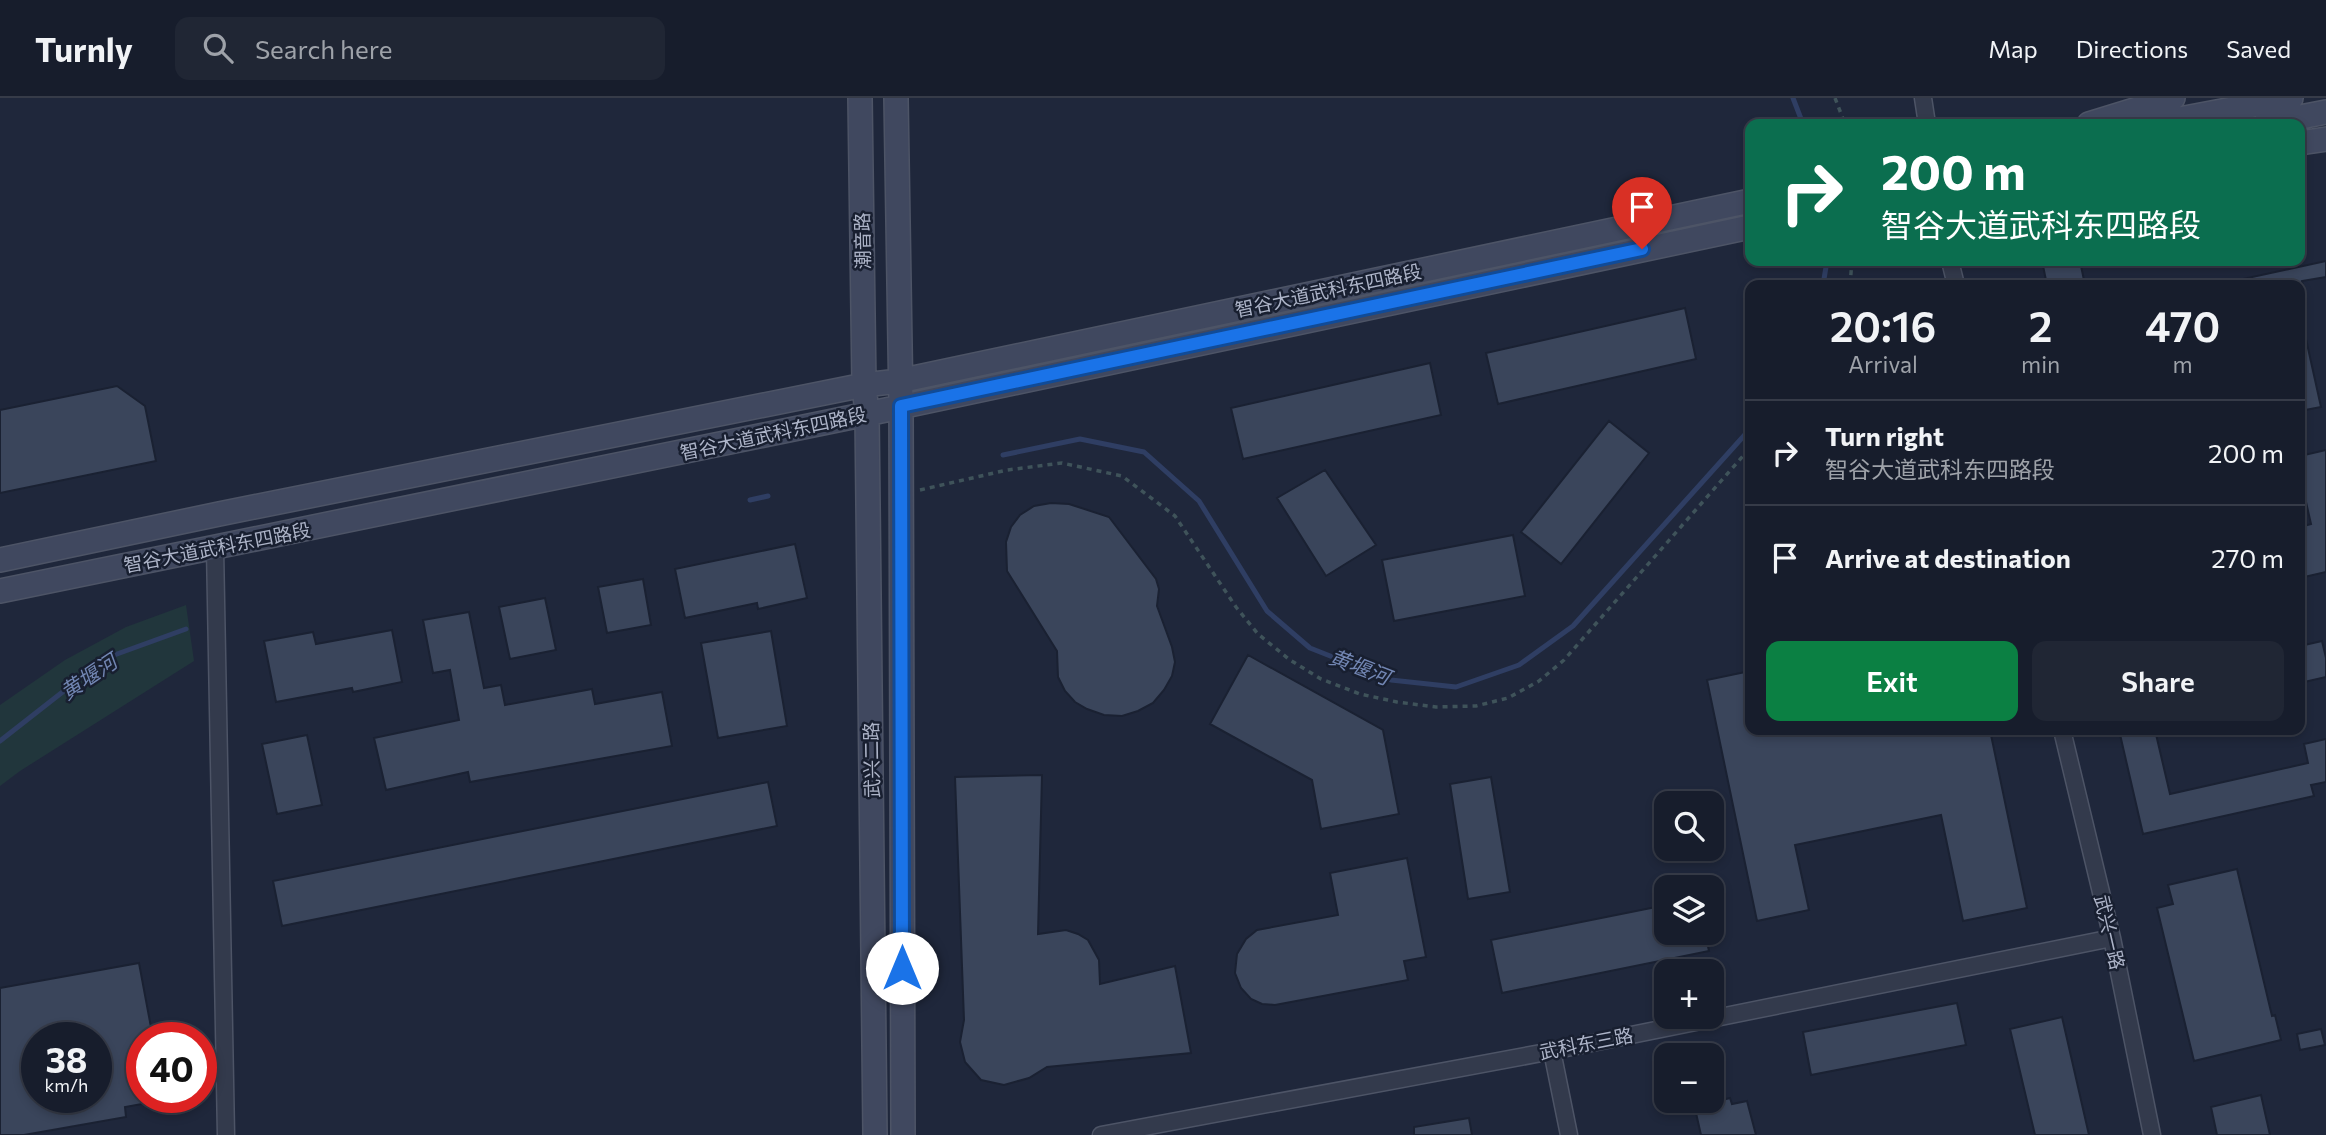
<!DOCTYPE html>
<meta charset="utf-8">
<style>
:root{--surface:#171d2c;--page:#202634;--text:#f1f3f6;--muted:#9ea2a9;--line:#363b48;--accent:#0b8043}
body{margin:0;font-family:Commissioner,"Noto Sans SC",sans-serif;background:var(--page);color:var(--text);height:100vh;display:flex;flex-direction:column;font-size:26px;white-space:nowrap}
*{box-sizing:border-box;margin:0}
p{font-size:23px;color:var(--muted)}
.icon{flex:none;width:38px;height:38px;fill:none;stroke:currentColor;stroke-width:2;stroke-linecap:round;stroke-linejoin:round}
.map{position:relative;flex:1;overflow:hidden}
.side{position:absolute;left:1745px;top:182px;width:560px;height:455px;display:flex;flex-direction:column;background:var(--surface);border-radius:14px;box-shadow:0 4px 10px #0003,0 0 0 2px var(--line)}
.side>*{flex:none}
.banner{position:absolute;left:1745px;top:21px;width:560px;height:147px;border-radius:14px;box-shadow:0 4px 10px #0003,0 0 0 2px var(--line);background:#0b6e4f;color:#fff;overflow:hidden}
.buttons{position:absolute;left:1654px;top:693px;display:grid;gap:14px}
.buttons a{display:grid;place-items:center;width:70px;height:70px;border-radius:14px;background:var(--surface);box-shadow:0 4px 10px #0003,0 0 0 2px var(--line);font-size:35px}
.speed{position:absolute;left:21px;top:924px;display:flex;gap:14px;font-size:35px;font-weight:700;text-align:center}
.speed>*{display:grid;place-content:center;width:91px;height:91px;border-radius:50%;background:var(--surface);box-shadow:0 4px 10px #0003,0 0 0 2px var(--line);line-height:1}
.speed small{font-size:18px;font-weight:400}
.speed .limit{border:10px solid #d22;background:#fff;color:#111}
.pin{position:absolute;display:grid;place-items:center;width:60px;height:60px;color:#fff;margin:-72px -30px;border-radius:50% 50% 50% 0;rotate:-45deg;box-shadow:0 0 7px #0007}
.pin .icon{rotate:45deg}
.me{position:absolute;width:77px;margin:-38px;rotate:0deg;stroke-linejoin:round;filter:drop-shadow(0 0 5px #0008)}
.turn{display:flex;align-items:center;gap:24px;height:147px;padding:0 21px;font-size:32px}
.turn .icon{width:91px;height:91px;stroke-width:2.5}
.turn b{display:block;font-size:49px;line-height:60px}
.eta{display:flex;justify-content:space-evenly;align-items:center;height:119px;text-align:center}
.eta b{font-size:42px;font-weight:600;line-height:49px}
.button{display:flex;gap:14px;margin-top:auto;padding:14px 21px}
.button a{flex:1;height:80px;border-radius:14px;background:var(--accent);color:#fff;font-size:28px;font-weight:600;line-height:80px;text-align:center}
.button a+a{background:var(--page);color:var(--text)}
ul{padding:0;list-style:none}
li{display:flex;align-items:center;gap:21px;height:105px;padding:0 21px;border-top:2px solid var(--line)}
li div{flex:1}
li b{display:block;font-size:26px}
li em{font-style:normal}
header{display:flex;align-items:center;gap:42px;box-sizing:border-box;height:98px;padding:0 35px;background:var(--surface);border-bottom:2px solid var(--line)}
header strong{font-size:33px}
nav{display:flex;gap:38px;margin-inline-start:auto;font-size:24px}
.search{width:490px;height:63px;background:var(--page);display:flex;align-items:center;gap:18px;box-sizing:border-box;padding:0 24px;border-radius:14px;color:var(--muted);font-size:26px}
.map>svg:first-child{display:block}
.green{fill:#21363c}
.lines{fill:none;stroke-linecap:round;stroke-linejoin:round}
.stream{stroke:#2f3e63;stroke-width:5}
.building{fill:#3a455b;stroke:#1a2132;stroke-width:2;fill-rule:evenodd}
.street-casing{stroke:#4d5466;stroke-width:19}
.secondary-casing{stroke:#4d5466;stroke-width:26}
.path{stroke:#3f535a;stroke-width:3.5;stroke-dasharray:5 5;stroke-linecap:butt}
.street{stroke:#333a4c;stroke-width:16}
.secondary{stroke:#40485f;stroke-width:23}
.route-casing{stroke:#114b97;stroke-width:18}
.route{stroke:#1a73e8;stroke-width:12}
.labels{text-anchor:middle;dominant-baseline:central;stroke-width:5;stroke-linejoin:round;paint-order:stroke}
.street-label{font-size:19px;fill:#adb4c8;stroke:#181f30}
.water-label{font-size:21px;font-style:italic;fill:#7286b3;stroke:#181f30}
</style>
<header>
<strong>Turnly</strong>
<div class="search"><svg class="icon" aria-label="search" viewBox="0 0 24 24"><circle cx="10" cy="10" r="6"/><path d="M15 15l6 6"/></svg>Search here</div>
<nav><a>Map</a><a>Directions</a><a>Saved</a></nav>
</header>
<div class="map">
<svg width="2326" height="1037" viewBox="0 0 2326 1037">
<rect width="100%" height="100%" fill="#1f273b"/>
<path class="green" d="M186,507L194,563L20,673L0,688V607L65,562L126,529Z"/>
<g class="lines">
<path class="stream" d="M1793,0L1803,26
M1823,187L1827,163
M1003,357L1080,341L1144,354L1199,403L1267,513L1310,550L1391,582L1456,589L1519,567L1573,528L1750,331
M750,402L768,398
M0,643L106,560L186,531"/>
</g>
<path class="building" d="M2042,163H2080L2085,187H2047Z
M2326,163V179L2302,183L2303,187H2244L2243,181Z
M1685,210L1696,261L1498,306L1486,255Z
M2300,241H2306L2321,309L2300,313Z
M1430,265L1441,317L1243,361L1231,310Z
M117,288L145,308L156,363L0,395V312Z
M1609,323L1649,355L1561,466L1521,434Z
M2326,352V474L2300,480V429L2311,426L2301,382H2300V358Z
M1325,372L1376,447L1326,478L1277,400Z
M1051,405L1069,406L1109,419L1156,481L1159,491L1157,508L1172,549L1175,564L1172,578L1164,592L1153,605L1138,613L1122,618L1104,617L1087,611L1075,604L1065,593L1058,579L1057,553L1007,473L1006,444L1011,429L1020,417L1034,408Z
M1513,437L1525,498L1394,523L1382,462Z
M795,446L807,500L758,511L757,505L685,520L675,471Z
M643,481L651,527L607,535L598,489Z
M545,500L556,552L510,561L499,509Z
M469,514L484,590L501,587L505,607L592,591L595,606L662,594L672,648L470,684L468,674L386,692L374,640L459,622L450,572L433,575L423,522Z
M392,532L402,584L353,594L352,590L276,604L264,543L313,534L316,546Z
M771,533L787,628L718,640L701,545Z
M2322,543L2326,560V579L2300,585V548Z
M1248,557L1383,632L1399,716L1321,731L1312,682L1210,626Z
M1750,573V632H1990L2027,810L1963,823L1941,717L1795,747L1809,812L1757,823L1707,582Z
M2119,632H2155L2170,696L2308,665L2304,646L2326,641V684L2311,687L2314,698L2143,736Z
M307,637L322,707L277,716L262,646Z
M1042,677L1038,836L1066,832L1078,836L1088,842L1099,862L1100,886L1175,868L1191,955L1047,969L1029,980L1004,987L981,982L965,964L960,944L964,922L955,679Z
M1491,679L1510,794L1468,801L1450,686Z
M768,684L777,728L282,828L273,783Z
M1407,760L1426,859L1404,863L1408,882L1275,907L1262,906L1251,901L1241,890L1235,875L1237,856L1246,841L1257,832L1338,817L1330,775Z
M2237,771L2272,918L2275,917L2281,942L2194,963L2157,810L2173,806L2168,787Z
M1666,807V835H1705L1709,853L1502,895L1491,842Z
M139,865L153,940H142V1006L125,1009L126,1019L24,1037H0V890ZM37,940H96V999H37Z
M1957,905L1966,947L1811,977L1803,934Z
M2062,919L2089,1037H2035L2010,931Z
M2321,931L2325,947L2300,952L2297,936Z
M2261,997L2270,1037H2217L2211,1009Z
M1730,1000L1732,1006L1747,1003L1756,1037H1701L1696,1015L1712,1011L1710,1005Z
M1469,1020L1472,1037H1414V1029Z"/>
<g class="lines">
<defs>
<path id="street" d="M1923,0L1927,26
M1950,163L1956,187
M215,450L226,1037
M2062,632L2112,840L2152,1037
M1552,953L1569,1037
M1101,1037L1552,953L2112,840"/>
<path id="secondary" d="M860,0L864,287L867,316L875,1037
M896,0L901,308L903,1037
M2089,26L2173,0
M2153,26L2291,0
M2265,26L2326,14
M2300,45L2326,41
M0,462L219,416L864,287L899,283L1750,103
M0,493L867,316L1750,129"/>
</defs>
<use href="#street" class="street-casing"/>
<use href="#secondary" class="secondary-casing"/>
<path class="path" d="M1835,0L1845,26
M1850,187L1852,163
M920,392L1007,372L1062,365L1122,378L1175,418L1236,509L1258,536L1290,562L1321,581L1360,596L1397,604L1436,609L1476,608L1508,600L1539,583L1564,562L1750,350"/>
<use href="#street" class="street"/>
<use href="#secondary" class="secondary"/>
</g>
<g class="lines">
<defs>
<path id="route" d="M902,870L901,308L1642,151"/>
</defs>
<use href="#route" class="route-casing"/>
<use href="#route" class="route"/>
</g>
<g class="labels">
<g class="street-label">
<text transform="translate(862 143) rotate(-91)">潮音路</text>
<text transform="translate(1328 192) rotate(-12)">智谷大道武科东四路段</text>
<text transform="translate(773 335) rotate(-12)">智谷大道武科东四路段</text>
<text transform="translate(217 449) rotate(-11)">智谷大道武科东四路段</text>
<text transform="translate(871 662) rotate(-91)">武兴二路</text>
<text transform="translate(2110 834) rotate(77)">武兴一路</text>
<text transform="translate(1586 945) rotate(-11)">武科东三路</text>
</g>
<g class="water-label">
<text transform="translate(1360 568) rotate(21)">黄堰河</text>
<text transform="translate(88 578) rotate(-34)">黄堰河</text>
</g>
</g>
</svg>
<div class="buttons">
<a><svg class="icon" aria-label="search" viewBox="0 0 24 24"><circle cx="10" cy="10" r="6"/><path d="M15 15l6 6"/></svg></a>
<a><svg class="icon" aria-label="layers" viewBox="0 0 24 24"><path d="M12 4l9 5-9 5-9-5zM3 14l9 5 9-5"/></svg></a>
<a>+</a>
<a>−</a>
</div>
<div class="speed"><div>38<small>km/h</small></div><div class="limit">40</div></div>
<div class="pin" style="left:1642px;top:151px;background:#d93025"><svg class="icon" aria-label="arrive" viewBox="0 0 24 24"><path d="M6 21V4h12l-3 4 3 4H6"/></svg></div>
<svg class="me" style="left:902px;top:870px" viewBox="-20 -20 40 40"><circle r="19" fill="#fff"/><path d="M0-13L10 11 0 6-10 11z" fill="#1a73e8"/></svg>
<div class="banner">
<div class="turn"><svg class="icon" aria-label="right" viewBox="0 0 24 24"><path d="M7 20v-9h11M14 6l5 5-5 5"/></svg><div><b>200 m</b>智谷大道武科东四路段</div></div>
</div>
<section class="side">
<div class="eta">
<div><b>20:16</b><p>Arrival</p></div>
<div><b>2</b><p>min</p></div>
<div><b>470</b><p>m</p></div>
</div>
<ul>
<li><svg class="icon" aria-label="right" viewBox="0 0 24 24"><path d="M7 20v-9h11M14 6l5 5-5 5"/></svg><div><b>Turn right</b><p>智谷大道武科东四路段</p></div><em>200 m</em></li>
<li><svg class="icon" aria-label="arrive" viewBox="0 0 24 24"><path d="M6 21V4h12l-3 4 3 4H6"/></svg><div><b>Arrive at destination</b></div><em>270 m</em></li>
</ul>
<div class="button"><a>Exit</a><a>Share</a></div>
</section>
</div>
